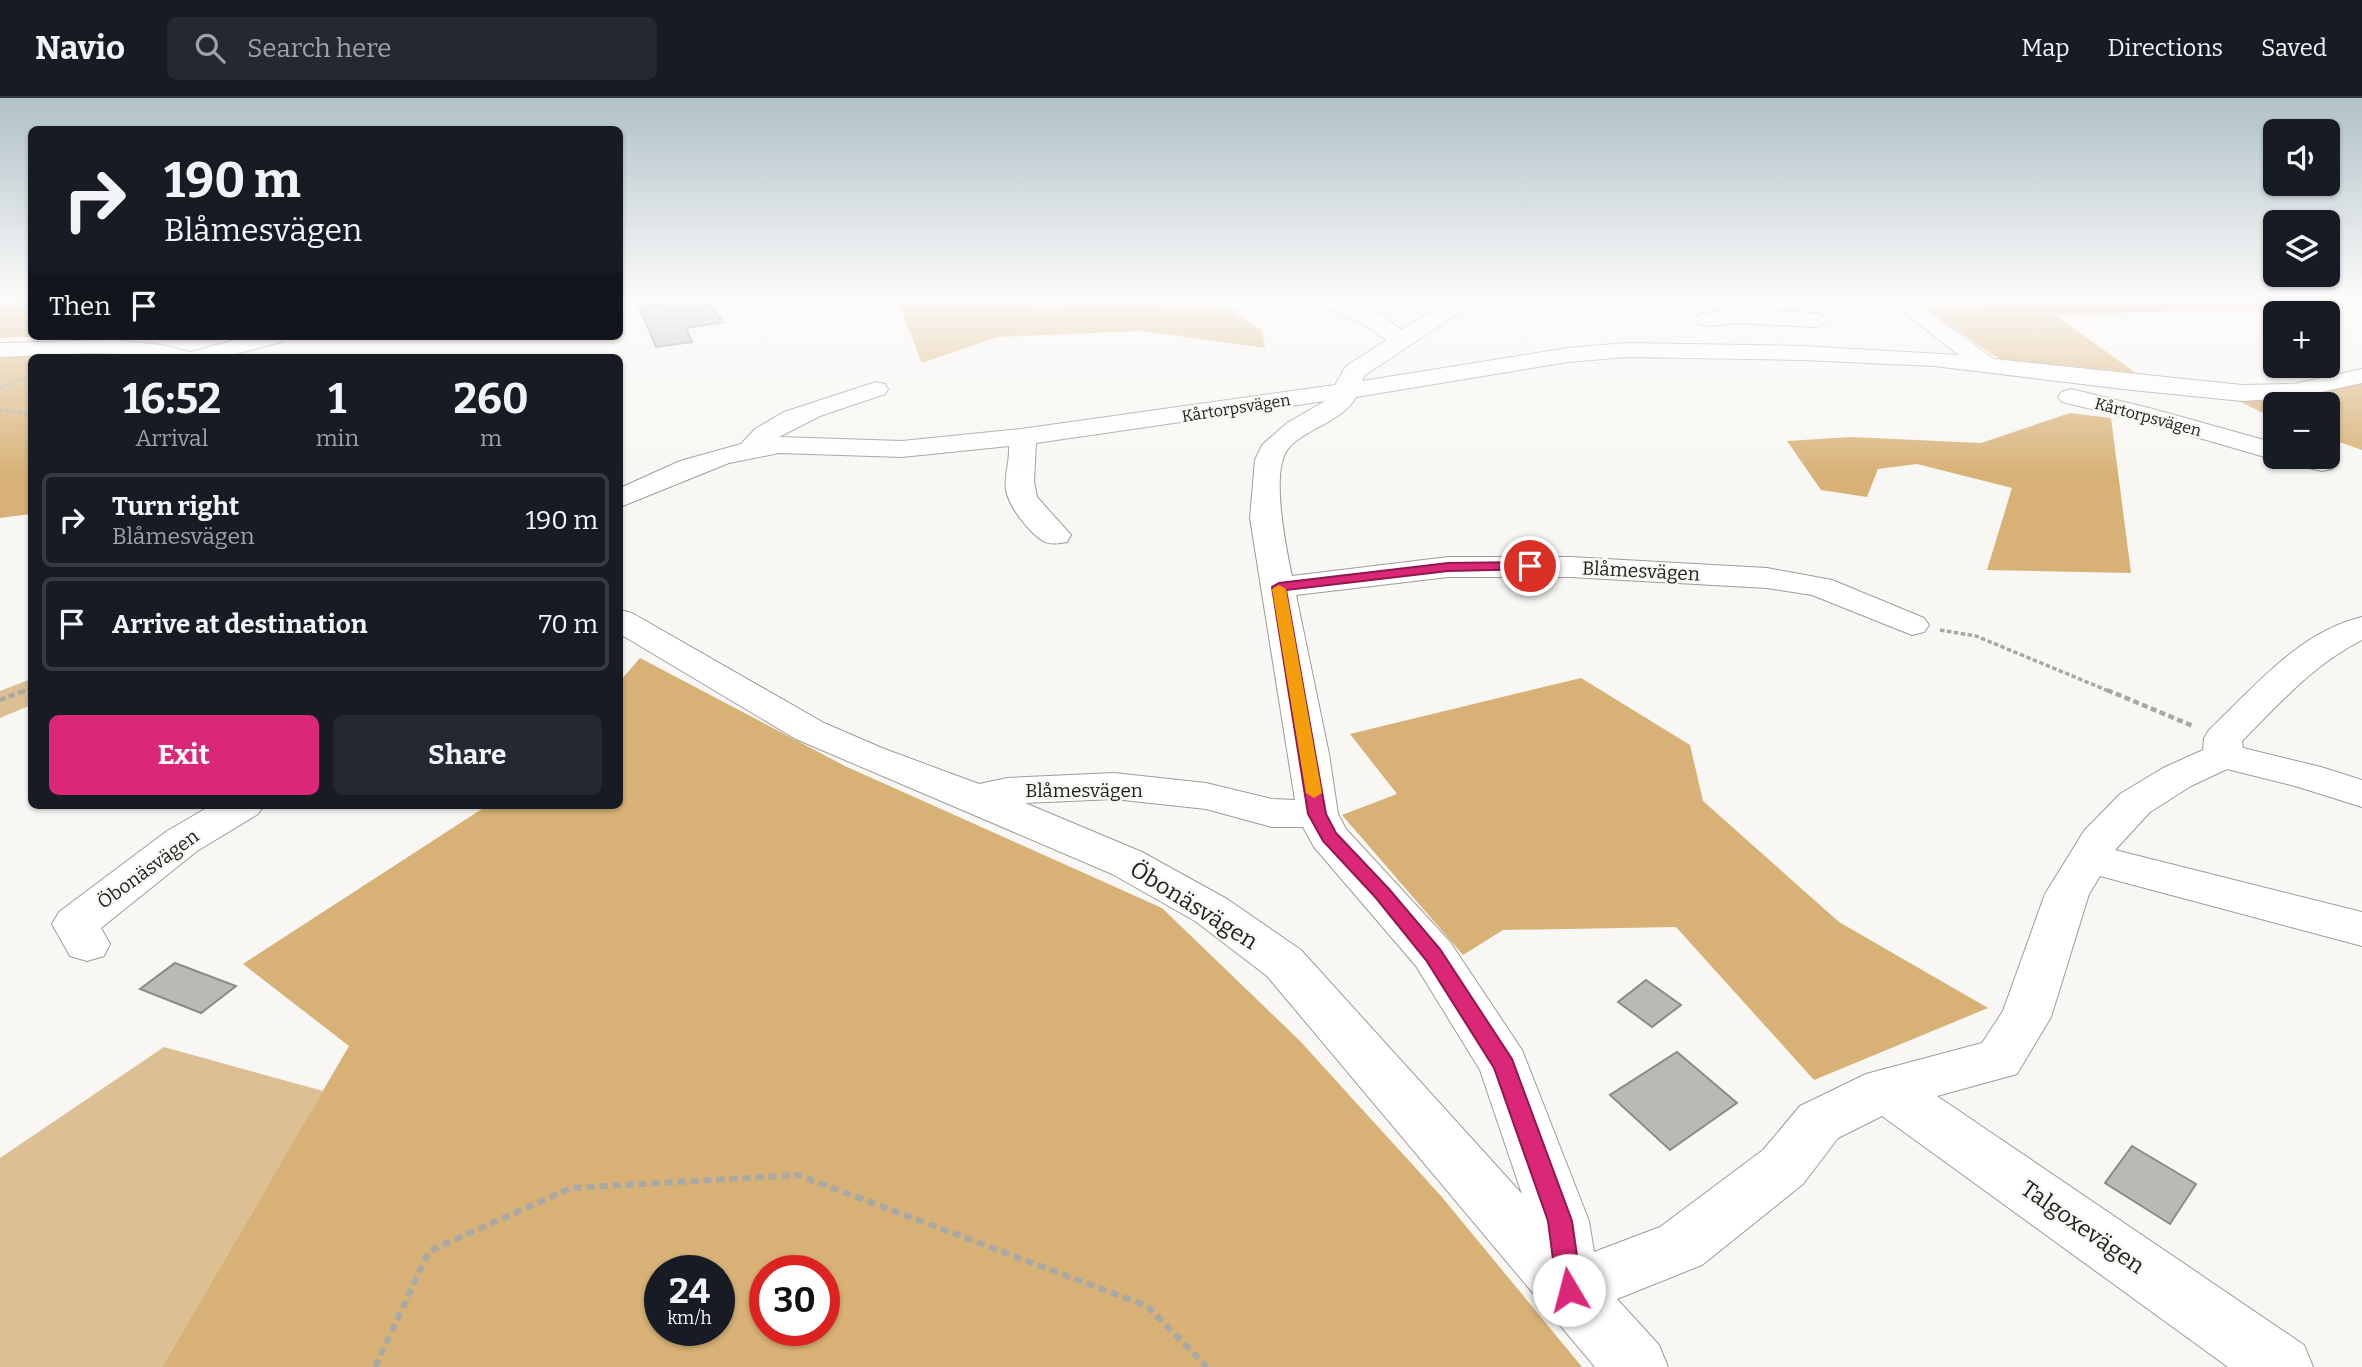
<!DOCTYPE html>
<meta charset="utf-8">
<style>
:root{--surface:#171b24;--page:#242831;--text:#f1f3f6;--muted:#9ea1a6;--line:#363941;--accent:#db2777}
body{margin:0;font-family:Bitter,serif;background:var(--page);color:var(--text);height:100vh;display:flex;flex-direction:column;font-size:26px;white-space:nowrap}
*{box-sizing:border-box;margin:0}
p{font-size:23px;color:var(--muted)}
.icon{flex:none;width:38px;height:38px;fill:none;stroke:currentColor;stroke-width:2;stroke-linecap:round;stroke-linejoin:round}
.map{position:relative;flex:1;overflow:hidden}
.panel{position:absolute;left:28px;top:256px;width:595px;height:455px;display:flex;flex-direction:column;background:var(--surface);border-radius:10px;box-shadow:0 2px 5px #0004}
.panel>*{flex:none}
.guide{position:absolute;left:28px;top:28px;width:595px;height:214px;border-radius:10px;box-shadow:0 2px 5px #0004;background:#171b24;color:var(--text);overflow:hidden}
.buttons{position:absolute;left:2263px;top:21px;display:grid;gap:14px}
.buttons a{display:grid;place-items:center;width:77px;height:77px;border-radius:10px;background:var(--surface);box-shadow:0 2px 5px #0004;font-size:35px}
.speed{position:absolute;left:644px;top:1157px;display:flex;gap:14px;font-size:35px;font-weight:700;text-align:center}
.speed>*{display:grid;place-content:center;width:91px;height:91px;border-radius:50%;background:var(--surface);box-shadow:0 2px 5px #0004;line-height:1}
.speed small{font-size:18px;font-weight:400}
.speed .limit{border:10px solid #d22;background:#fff;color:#111}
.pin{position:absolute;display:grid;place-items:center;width:60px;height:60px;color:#fff;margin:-30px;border:4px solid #fff;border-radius:50%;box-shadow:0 2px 7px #0007}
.me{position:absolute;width:77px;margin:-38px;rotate:352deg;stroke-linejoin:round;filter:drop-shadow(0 0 5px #0008)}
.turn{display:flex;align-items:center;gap:24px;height:147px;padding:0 21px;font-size:32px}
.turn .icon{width:91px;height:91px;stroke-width:2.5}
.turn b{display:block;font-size:49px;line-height:60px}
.then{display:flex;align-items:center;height:66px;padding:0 21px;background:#0003;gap:14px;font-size:26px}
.eta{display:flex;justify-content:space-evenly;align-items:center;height:119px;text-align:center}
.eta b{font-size:42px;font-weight:700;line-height:49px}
.primary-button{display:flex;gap:14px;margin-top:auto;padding:14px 21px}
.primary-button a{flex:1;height:80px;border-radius:10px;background:var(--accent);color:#fff;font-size:28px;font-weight:700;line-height:80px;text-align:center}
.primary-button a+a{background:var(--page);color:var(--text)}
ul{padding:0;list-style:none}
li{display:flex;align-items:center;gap:21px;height:94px;margin:0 14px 10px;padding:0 7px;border:4px solid var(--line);border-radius:10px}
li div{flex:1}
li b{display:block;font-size:26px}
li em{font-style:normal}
header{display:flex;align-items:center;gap:42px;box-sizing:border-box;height:98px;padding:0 35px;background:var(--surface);border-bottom:2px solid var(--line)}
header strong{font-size:33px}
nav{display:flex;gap:38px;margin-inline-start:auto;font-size:24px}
.search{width:490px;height:63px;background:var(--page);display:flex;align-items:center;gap:18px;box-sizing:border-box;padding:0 24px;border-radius:10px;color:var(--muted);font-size:26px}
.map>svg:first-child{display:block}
.green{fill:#ddbf94}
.forest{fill:#d7b175;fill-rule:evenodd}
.building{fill:#bbb9b6;stroke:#8c8a87;stroke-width:2}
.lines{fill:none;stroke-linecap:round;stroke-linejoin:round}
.street-casing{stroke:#9f9c99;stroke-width:2}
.path-far3{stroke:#a9a8a5;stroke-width:2.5;stroke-dasharray:3.5 2.5;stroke-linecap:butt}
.path-far2{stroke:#a9a8a5;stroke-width:3.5;stroke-dasharray:4.5 2.5;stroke-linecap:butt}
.path-far1{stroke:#a9a8a5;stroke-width:4.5;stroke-dasharray:6 3.5;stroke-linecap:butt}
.path{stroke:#a9a8a5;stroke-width:6;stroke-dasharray:8 5;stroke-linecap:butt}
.street{fill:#fff;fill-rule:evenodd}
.route{fill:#db2777;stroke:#8e194d;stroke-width:2}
.slow{fill:#f59e0b}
.labels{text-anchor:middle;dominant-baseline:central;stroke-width:5;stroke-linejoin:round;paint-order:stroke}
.far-street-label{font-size:16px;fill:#232221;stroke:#f9f7f3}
.street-label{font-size:19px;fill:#232221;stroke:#f9f7f3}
.near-street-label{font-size:23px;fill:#232221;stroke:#f9f7f3}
</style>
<header>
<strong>Navio</strong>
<div class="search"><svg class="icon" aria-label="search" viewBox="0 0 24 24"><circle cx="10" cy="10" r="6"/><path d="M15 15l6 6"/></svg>Search here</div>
<nav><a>Map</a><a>Directions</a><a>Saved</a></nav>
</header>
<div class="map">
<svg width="2362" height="1269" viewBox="0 0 2362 1269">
<rect width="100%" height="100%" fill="#f9f7f3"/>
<path class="green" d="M31,581V607L0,620V593Z
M164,949L323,993L162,1269H0V1060Z"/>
<path class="forest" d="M0,202H25L31,207L32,238H47L0,240Z
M913,202H1028L1038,212L1089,202H1129L1228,212L1262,232L1265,250L1141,233L997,239L922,265L899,207Z
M1972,202H2317L2333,209L2055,217L2140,278L1999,261L1924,209L1980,211Z
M98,256L132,259H32L31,416L0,420V258Z
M2362,285V352L2328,340V306H2275V321L2229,298H2303Z
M2070,315L2111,320L2131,475L1987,472L2012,390L1917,366L1878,371L1867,399L1821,392L1787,343L1851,339L1981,345Z
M640,560L845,668L1162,810L1300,943L1441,1098L1582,1269H162L349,948L243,866L488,707H620V583ZM719,1172V1232H660V1172ZM824,1172V1232H765V1172Z
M1581,580L1690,647L1703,703L1839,824L1988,910L1814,982L1676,829L1503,832L1463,857L1342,717L1397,696L1350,636Z"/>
<path class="building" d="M682,202H706L723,224L686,230L692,244L656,249L639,209Z
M175,865L236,888L201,915L140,891Z
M1646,882L1681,907L1652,929L1618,904Z
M1677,954L1737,1005L1670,1052L1610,997Z
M2132,1048L2196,1086L2170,1126L2105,1085Z"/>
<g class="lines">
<defs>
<path id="street" d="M1158,202H1345L1377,214L1402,232L1449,202H1474L1471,207L1365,277L1362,283L1568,250L1626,245L1803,248L1959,257L1888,202H1913L1994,261L2242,287L2294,286L2362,271V285L2294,300L2242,303L2132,292L1934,268L1803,262L1626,259L1568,264L1356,299C1347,316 1327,324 1310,334C1303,338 1293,344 1288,351C1270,373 1286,450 1292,478L1448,459H1570L1767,470L1832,482L1924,520L1929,527L1924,534L1912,537L1812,497L1767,490L1570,479H1448L1296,497L1329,656L1338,716L1346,731L1450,844L1522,952L1589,1123L1594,1154L1660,1129L1763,1052L1800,1008L1866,976L1982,945L2003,913L2045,796L2084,733L2120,696L2163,670L2203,652L2204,640L2209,632C2254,589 2299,534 2362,519V542C2314,566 2280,605 2242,643L2243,650L2321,669L2362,682V709L2295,688L2227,671L2191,688L2150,714L2115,752L2362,814V848L2100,778L2089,796L2051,919L2017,976L1937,998L2304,1247L2313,1269H2228L1882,1018L1838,1040L1803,1086L1702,1167L1617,1201L1659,1247L1668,1269H1595L1267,878L1195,823L1112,776L796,641L620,536V512L632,515L824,625L882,650L979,686L1007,680L1114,675L1206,685L1272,701L1295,702L1250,420L1255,362L1262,347L1287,325L1325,303L1036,345L1034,383L1037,399L1071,437L1067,444C1060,445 1053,447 1045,444C1030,436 1009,409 1006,392C1004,378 1010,363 1009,348L902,359L779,355L729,365L620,409V390L680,363L741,346L755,331L784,314L876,284L885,286L888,291L885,296L820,318L779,339L902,343L1021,331L1335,287L1346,268L1387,242L1361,224L1326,209L1232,212L1169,208L1161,207ZM1114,701L1206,711L1272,729H1303L1314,749L1416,868L1480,972L1522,1096L1301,852L1227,801L1142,754L1025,705Z
M1740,211L1814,215L1822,217L1825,222L1822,227L1814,229L1740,225L1707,228L1699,226L1696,221L1699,216Z
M250,238H287L284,243L225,259L92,255L0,259V245L116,242L162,247L190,254Z
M2071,291L2153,311L2275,345V359L2328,358L2336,365L2332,371L2322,373L2286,365L2282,359H2265L2137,322L2062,304L2058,299L2062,294Z
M212,707H264L258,716L197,753L101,830L110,846L104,858L87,863L70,858L52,826L59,814L167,733Z"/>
</defs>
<use href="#street" class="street-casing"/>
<path class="path-far3" d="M0,290L32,277
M0,312L32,316"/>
<path class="path-far2" d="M1940,532L1976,538L2111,594
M21,594L32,590"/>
<path class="path-far1" d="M2107,592L2193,628
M0,602L26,592"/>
<path class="path" d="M375,1269L429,1153L571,1090L798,1077L1147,1208L1207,1269"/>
<use href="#street" class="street"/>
</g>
<linearGradient id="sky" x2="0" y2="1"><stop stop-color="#b0c1c8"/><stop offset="0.53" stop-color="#fcfbfa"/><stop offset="1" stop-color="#fcfbfa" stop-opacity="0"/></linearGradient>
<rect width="2362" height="379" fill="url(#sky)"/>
<path class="route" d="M1530,464L1537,468L1535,471L1448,473L1286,492L1326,716L1336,735L1389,791L1440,851L1512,961L1572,1123L1582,1192L1578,1200L1569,1203L1561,1200L1557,1192L1548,1123L1494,970L1426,862L1376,800L1323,743L1308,716L1272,489L1279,485L1448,465Z"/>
<path class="slow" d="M1279,487L1286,491L1322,695L1314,700L1306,695L1272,491Z"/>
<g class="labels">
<g class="far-street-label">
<text transform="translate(1236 310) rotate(-9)">Kårtorpsvägen</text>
<text transform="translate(2148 319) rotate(15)">Kårtorpsvägen</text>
</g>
<g class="street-label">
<text transform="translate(1641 473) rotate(3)">Blåmesvägen</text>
<text x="1084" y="692">Blåmesvägen</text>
<text transform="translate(148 771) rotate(-36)">Öbonäsvägen</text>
</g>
<g class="near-street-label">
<text transform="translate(1194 807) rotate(32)">Öbonäsvägen</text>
<text transform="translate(2083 1129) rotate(35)">Talgoxevägen</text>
</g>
</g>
</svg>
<div class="buttons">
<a><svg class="icon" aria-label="sound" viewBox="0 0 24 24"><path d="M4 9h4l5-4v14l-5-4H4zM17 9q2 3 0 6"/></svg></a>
<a><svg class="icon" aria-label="layers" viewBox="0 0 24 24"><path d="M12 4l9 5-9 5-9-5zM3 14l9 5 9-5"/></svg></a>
<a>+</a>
<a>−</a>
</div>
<div class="speed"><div>24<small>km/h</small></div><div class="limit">30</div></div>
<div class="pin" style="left:1530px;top:468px;background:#d93025"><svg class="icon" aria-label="arrive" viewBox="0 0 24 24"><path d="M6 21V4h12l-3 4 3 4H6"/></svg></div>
<svg class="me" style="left:1569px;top:1192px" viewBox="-20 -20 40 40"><circle r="19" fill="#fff"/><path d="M0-13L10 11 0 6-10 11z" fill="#db2777"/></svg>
<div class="guide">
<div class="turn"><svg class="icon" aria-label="right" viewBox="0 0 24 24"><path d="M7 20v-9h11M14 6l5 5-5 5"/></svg><div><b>190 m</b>Blåmesvägen</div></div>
<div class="then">Then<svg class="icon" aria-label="arrive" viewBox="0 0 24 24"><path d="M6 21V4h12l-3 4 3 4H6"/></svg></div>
</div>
<section class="panel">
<div class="eta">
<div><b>16:52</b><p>Arrival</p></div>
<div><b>1</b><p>min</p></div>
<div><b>260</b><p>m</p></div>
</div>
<ul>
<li><svg class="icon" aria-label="right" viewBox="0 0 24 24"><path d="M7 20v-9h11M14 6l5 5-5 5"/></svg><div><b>Turn right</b><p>Blåmesvägen</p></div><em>190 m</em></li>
<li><svg class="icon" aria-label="arrive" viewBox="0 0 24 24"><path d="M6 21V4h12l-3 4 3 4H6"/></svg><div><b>Arrive at destination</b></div><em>70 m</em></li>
</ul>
<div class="primary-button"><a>Exit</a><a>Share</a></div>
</section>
</div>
